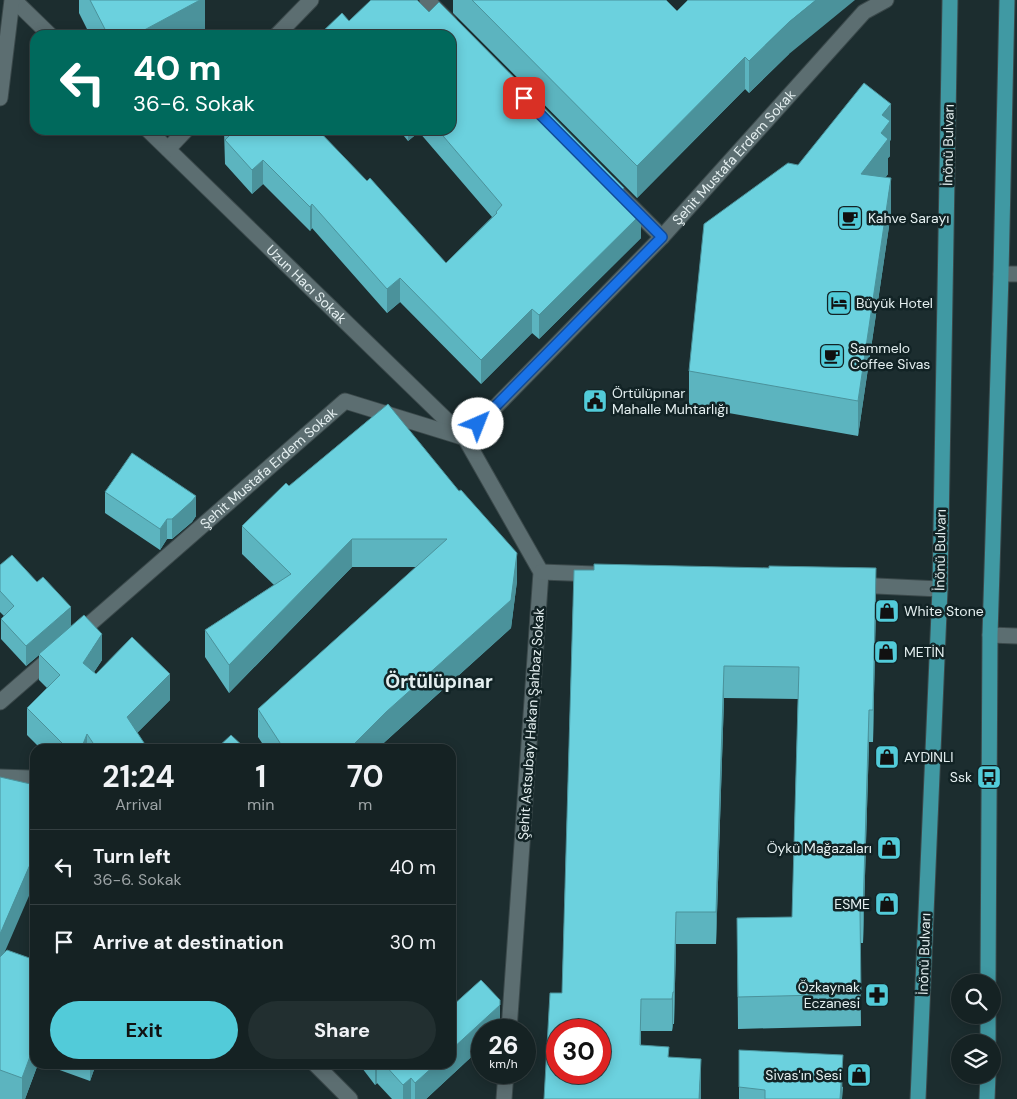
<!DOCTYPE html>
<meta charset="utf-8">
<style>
:root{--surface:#152223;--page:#222f30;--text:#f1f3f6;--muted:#9da4a6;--line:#343f41;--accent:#52cbd9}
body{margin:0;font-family:"DM Sans",sans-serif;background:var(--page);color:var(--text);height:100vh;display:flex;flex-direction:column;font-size:19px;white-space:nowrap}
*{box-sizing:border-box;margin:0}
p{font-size:16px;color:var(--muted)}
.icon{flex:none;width:28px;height:28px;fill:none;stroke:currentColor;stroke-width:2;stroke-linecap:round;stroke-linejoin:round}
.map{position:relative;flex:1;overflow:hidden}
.panel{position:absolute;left:30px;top:744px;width:426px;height:325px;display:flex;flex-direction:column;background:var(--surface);border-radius:15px;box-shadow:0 2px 12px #0003,0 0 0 1px var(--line)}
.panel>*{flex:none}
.hud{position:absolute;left:30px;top:30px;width:426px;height:105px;border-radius:15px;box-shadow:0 2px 12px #0003,0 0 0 1px var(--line);background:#00695c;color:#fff;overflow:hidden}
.buttons{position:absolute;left:951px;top:974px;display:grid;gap:10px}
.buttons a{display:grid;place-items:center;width:50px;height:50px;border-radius:50%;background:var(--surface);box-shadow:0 2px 12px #0003,0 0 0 1px var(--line);font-size:25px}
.speed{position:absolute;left:471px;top:1019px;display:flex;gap:10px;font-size:25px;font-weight:700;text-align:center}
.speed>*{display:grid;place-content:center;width:65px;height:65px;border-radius:50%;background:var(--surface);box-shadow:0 2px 12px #0003,0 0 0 1px var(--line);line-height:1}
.speed small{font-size:12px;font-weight:400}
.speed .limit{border:8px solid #d22;background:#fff;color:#111}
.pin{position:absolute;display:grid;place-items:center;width:42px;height:42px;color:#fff;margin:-21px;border-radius:10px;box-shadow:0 2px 8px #0006}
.me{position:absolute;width:55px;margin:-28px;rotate:44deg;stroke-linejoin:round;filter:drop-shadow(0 0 4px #0008)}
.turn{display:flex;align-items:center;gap:18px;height:105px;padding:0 20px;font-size:22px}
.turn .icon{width:65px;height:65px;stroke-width:2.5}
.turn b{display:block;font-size:35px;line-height:42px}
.eta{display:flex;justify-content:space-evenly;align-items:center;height:85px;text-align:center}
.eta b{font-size:30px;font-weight:700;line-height:35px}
.primary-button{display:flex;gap:10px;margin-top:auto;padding:10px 20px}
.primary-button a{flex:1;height:58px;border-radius:30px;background:var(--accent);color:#111;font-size:20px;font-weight:700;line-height:58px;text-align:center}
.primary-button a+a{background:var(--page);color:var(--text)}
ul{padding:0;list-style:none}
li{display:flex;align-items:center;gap:15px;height:75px;padding:0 20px;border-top:1px solid var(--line)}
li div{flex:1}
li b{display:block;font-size:19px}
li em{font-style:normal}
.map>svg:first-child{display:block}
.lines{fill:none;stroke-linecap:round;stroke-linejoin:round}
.street-casing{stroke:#3b494b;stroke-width:17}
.primary-casing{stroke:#3b494b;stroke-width:17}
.street{stroke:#5c6e71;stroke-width:15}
.primary{stroke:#4099a3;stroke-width:15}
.wall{fill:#5cb4bf}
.shaded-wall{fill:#4b929b}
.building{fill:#6bd1de;stroke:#4b929b;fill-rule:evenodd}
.route-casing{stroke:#114b97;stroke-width:12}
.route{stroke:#1a73e8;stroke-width:9}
.labels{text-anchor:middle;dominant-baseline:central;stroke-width:5;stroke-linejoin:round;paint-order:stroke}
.street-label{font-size:14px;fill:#e4eff0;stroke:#122325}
.poi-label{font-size:14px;fill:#e4eff0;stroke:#122325;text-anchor:start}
.district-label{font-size:19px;font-weight:bold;fill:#e4eff0;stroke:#122325}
</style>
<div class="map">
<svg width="1017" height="1099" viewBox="0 0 1017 1099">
<rect width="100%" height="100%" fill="#1c2d2f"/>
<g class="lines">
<defs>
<g id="street">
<path d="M14,0L50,35"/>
<path d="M427,0L449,22"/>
<path d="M277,35L311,0"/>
<path d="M0,98L12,0"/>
<path id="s1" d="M148,130L465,438L541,572L509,1030"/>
<path d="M168,149L186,130"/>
<path d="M609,184L662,237"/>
<path d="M1001,274H1017"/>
<path d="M541,572L595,574"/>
<path d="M855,585L940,589"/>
<path id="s2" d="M77,635L345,401L465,438L662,237L864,12L886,0"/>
<path d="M990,635L1017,636"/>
<path d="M0,702L54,655"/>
<path d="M0,777L30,778L35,783"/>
<path d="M315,1064L350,1099"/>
<path d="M504,1099L506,1072"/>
</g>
<path id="primary" d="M988,982L990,635L1001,274L1007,0
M988,1042V1015
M918,1099L940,589L950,0
M987,1099L988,1075"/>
</defs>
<use href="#street" class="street-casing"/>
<use href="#primary" class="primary-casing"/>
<use href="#street" class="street"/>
<use href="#primary" class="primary"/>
</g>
<path class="wall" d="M79,0H205V34L202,35H90L79,13Z
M453,0H666L677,11L789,54L749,93L745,89L637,198L453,13Z
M429,12L624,199L641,238L539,339L532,333L481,384L400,302L387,313L312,228L310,231L263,184L252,194L225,164L224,130H321L319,132L446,263L492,217L419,132L408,141L399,130H451L349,21Z
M891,139L890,141V156L888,158V174L885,178L891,213L858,436L689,406V371L798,165Z
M388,404L517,581L511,628L377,749H266L258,737V709L416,567H352L229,693L205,657V630L274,585L242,554V526L289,486Z
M105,492L196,516L192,522L172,539H167L160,550L105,513Z
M0,565L71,626L102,660L94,672L96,674L170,700L137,733L148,749H41L27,735V708L47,688L39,680V655L26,666L1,639V619L4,616L0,612Z
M574,570L876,600L873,742H869L863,943H860L861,1026L738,1029L737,918L792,917L798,699L724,698L716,944H676L674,1024H673L672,1031H641V1045L669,1057L701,1091L562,993Z
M0,777L4,953L38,1064L25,1099H0Z
M481,980L500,1000V1030H482V1047L426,1099H392L377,1083L375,1085L359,1064H451V1007Z
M739,1050L843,1087L842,1099H739Z
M43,1064H96L90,1081Z"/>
<path class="shaded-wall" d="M200,0H205V34L202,35H135Z
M816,0H855L789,54L749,93V61L789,22Z
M745,57V89L637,198V166Z
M891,104V139L890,141V156L888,158V174L861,209V174L881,133L882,115Z
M408,130H419V132L408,141Z
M263,160V184L252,194V170Z
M891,178V213L858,436V401Z
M624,188V212L617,194Z
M312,204V228L310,231V207Z
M641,214V238L539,339V315Z
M400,278V302L387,313V289Z
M532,309V333L481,384V360Z
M196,496V516L192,522L172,539V519Z
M167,519V539L160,550V529Z
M352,539V567L229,693V665Z
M517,553V581L511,628L377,749H349Z
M876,568V600L873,742V710Z
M71,607V628L39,654V655L26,666V646Z
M102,634V660L83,689V663Z
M724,666V698L716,944V912Z
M170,674V700L127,743V717Z
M869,710V742L863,943V911Z
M87,734V749H81Z
M35,853V882L0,963V934Z
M676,912V944L674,1024V992Z
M673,992V1024L672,1031V999Z
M500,1005V1030H482V1047L426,1099H415V1083L436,1064H451V1050Z
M35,1043V1064H38L25,1099H22V1078Z
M843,1055L842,1099H840Z
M701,1059V1099H699Z
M90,1064H96L90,1081Z
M375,1064H377V1083L375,1085Z
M411,1078V1099H403V1085Z"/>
<path class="building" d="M90,0H200L135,35H108Z
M371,0H417L429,12L439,2L624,188L617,194L641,214L539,315L532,309L481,360L400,278L387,289L312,204L310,207L263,160L252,170L225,140L231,134L227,130H318L367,181L370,178L446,263L497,213L496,212L502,205L438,130H451V35H319L342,13L349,21Z
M472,0H666L677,11L688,0H816L789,22L749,61L745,57L637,166Z
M864,83L891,104L882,115L890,121L881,133L888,139L861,174L891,178L858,401L689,371L704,224L788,163L798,165Z
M388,404L459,491L461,490L517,553L511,600L386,712L349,749H284L258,709L447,539H352L229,665L205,630L291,574L242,526L286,483L289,486Z
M132,453L196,496L192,501L172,519H167L160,529L105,492Z
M12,555L37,582L43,577L71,607L26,646L1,619L14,606L0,591V565Z
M594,564L769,568V566L876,568L873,710H869L863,911H860L861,994L738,997L737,918L792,917L799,667L724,666L716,912H676L674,992H673L672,999H641L640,1045L669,1047L668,1057L701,1059L699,1099H544L550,993H562L574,570H594ZM558,1030H600V1072H558Z
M84,615L102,634L83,663L96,674L132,637L170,674L127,717L148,749H97L87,734L81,749H68L27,708L60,675L39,654Z
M231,735L246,749H216Z
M185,744L190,749H180Z
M0,777L35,785V853L0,934Z
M7,950L35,960V1043L22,1078L0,1070V957Z
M481,980L500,1000V1005L451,1050V1007Z
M739,1050L843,1055L840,1099H765V1090L739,1087Z
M384,1064H436L415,1083L411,1078L403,1085Z"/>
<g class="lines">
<defs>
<path id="route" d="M478,424L662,237L524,98"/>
</defs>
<use href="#route" class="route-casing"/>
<use href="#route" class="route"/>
</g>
<defs>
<symbol id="cafe-square" viewBox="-11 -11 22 22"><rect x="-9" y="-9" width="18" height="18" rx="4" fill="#52cbd9" stroke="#122325"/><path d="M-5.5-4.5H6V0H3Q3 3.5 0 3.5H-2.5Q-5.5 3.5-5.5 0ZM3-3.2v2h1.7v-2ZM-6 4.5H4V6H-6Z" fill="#111"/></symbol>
<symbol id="hotel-square" viewBox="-11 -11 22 22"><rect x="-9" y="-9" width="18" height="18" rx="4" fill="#52cbd9" stroke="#122325"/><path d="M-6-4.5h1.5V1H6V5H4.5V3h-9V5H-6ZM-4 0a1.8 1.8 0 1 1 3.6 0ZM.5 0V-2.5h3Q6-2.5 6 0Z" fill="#111"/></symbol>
<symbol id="civic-square" viewBox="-11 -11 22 22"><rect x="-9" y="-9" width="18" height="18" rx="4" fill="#52cbd9" stroke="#122325"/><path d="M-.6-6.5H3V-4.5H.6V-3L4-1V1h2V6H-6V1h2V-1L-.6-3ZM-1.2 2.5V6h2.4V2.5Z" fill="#111"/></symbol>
<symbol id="shop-square" viewBox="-11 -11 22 22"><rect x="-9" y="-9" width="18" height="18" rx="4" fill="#52cbd9" stroke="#122325"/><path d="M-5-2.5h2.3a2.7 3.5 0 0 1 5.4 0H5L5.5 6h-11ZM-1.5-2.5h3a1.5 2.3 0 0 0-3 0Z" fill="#111"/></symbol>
<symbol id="bus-square" viewBox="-11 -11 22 22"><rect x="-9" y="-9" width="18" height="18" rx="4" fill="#52cbd9" stroke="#122325"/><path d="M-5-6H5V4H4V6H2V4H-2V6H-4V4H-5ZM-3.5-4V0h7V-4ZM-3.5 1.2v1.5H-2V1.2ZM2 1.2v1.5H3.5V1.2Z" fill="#111"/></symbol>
<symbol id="pharmacy-square" viewBox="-11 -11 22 22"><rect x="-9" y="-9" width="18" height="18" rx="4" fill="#52cbd9" stroke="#122325"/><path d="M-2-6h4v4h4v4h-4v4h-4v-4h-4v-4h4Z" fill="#111"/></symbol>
</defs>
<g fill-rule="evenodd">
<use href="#cafe-square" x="836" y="204" width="28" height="28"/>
<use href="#hotel-square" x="825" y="289" width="28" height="28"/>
<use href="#cafe-square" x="818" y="342" width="28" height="28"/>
<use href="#civic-square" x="581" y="387" width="28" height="28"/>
<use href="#shop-square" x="873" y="597" width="28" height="28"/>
<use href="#shop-square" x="872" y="638" width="28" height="28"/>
<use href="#shop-square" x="873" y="743" width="28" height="28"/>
<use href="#bus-square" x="975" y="763" width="28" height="28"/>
<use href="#shop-square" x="875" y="834" width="28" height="28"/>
<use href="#shop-square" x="873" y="890" width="28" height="28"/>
<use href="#pharmacy-square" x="863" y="981" width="28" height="28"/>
<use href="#shop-square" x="845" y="1061" width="28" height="28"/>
</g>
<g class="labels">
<g class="street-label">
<text transform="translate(948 145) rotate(-89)">İnönü Bulvarı</text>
<text stroke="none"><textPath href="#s2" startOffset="870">Şehit Mustafa Erdem Sokak</textPath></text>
<text stroke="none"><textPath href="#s1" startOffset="221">Uzun Hacı Sokak</textPath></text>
<text stroke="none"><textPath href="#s2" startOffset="254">Şehit Mustafa Erdem Sokak</textPath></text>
<text transform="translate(940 550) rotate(-89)">İnönü Bulvarı</text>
<text transform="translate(531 724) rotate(-86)">Şehit Astsubay Hakan Şahbaz Sokak</text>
<text transform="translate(924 954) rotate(-88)">İnönü Bulvarı</text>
</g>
<g class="poi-label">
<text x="868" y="218">Kahve Sarayı</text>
<text x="856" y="303">Büyük Hotel</text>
<text x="850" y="348">Sammelo<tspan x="850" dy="16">Coffee Sivas</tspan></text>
<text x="612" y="393">Örtülüpınar<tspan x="612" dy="16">Mahalle Muhtarlığı</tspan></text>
<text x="904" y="611">White Stone</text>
<text x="904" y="652">METİN</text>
<text x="904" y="757">AYDINLI</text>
<text x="972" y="777" text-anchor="end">Ssk</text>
<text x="872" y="848" text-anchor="end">Öykü Mağazaları</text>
<text x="870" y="904" text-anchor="end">ESME</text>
<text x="860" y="987" text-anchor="end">Özkaynak<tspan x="860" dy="16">Eczanesi</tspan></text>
<text x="842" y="1075" text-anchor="end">Sivas'ın Sesi</text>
</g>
<g class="district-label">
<text x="439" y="681">Örtülüpınar</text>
</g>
</g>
</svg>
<div class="buttons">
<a><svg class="icon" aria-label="search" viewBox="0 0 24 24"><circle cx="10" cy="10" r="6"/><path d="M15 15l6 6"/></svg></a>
<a><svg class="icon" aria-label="layers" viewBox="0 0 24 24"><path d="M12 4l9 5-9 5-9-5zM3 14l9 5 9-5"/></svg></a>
</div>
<div class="speed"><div>26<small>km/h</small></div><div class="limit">30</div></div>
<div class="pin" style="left:524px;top:98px;background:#d93025"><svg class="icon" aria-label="arrive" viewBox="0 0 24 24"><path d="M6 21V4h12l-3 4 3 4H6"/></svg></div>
<svg class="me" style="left:478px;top:424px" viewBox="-20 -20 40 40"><circle r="19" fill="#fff"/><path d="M0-13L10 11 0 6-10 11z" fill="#1a73e8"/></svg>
<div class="hud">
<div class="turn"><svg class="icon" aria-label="left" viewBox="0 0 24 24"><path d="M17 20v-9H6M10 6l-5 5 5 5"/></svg><div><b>40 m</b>36-6. Sokak</div></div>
</div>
<section class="panel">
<div class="eta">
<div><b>21:24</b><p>Arrival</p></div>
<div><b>1</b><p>min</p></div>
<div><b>70</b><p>m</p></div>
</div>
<ul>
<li><svg class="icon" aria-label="left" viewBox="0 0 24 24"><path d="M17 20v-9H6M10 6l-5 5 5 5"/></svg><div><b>Turn left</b><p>36-6. Sokak</p></div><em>40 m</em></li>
<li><svg class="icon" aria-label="arrive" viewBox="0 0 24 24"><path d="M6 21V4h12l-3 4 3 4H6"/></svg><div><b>Arrive at destination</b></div><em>30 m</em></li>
</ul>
<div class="primary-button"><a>Exit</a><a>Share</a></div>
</section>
</div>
